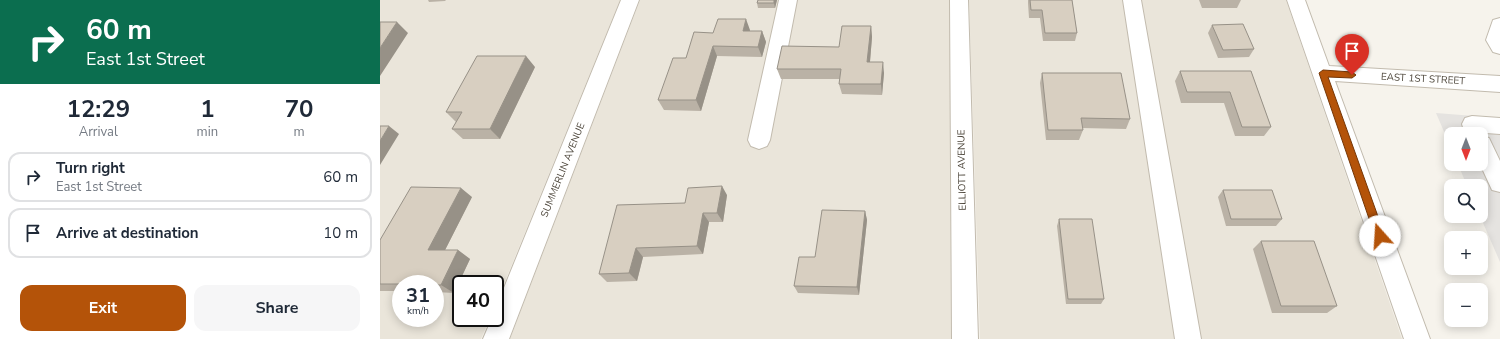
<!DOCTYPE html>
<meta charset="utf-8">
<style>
:root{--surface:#fff;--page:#f6f6f7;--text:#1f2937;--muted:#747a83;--line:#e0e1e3;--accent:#b45309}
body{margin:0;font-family:"Nunito Sans",sans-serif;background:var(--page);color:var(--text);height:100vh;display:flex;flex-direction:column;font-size:15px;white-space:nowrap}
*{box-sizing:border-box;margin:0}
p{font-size:13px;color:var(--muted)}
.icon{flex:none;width:22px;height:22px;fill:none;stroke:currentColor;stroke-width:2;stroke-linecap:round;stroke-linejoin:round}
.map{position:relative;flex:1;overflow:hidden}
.panel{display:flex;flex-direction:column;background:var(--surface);width:380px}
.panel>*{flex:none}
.banner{background:#0b6e4f;color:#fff;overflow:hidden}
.needle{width:26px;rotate:180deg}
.buttons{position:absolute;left:1064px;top:127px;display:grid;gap:8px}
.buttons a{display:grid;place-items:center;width:44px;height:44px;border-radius:8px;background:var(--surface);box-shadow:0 2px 10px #0003;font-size:20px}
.speed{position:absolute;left:12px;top:275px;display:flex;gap:8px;font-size:20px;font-weight:700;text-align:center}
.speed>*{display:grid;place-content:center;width:52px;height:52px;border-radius:50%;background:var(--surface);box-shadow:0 2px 10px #0003;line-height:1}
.speed small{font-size:10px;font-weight:400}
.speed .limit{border:2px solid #111;border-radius:6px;background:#fff;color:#111}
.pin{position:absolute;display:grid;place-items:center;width:34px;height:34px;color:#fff;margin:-41px -17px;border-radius:50% 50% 50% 0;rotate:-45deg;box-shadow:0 0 4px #0007}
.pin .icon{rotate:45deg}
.me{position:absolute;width:44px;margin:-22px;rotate:341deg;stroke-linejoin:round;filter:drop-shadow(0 0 3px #0008)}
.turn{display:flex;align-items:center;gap:14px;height:84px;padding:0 20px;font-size:18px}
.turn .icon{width:52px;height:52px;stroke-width:2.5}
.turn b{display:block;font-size:28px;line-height:34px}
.eta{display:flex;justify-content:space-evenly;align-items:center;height:68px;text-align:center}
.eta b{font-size:24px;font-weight:700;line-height:28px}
.button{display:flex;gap:8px;margin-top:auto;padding:8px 20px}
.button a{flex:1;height:46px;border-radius:12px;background:var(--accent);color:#fff;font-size:16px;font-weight:700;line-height:46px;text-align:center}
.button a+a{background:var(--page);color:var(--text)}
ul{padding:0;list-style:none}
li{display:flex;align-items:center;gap:12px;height:50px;margin:0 8px 6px;padding:0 12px;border:2px solid var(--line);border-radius:12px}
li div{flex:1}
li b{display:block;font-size:15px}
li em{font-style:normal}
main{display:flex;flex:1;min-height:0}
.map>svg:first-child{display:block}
.residential{fill:#eae5da;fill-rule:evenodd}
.parking{fill:#e5e3e0}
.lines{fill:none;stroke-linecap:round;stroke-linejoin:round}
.minor-casing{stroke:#c2bbae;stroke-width:2}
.minor{fill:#fff;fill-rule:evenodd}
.wall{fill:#bab2a6}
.shaded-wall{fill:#979187}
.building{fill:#d8cfc1;stroke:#979187}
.route{fill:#b45309;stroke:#753606}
.labels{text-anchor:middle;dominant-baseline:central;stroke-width:4;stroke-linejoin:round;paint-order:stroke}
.street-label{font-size:10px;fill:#4b4439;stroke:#fff}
</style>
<main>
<section class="panel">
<div class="banner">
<div class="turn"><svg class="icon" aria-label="right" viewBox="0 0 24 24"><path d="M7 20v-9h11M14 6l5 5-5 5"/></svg><div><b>60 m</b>East 1st Street</div></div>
</div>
<div class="eta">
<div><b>12:29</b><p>Arrival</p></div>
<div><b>1</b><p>min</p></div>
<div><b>70</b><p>m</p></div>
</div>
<ul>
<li><svg class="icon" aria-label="right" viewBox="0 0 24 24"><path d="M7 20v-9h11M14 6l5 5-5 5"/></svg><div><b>Turn right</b><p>East 1st Street</p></div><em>60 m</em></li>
<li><svg class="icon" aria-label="arrive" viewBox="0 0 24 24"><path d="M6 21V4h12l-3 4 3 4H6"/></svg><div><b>Arrive at destination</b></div><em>10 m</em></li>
</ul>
<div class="button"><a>Exit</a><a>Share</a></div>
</section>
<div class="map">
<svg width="1120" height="339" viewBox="0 0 1120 339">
<rect width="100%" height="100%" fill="#f6f3ec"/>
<path class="residential" d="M0,0H240L115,306V284H81V318H110L101,339H0ZM21,284H55V318H21Z
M260,0H570L571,339H130Z
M589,0H906L1022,339H600Z"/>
<path class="parking" d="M1056,113L1120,118V262L1100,216L1101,186H1087L1078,164H1101V134H1071V148Z"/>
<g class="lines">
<defs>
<path id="minor" d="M241,0H259L129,339H103L112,318H115V310Z
M399,0H417L390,140L387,146L379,149L371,146L368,140Z
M570,0H588L598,339H572Z
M743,0H761L821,339H795Z
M907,0H925L949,66L1120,76V92L955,81L1050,339H1024Z
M1120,18V54L1113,52L1106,40L1113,20Z
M1092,116L1120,118V134L1106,133L1105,137L1109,138L1120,161V192L1112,190L1100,164L1101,134H1085L1082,124L1085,118Z"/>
</defs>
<use href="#minor" class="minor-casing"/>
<use href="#minor" class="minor"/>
</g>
<path class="wall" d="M48,0H66L65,1L49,2Z
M378,0H397L395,8H378L377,3Z
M648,0H692L697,33L695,41H663L660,18H649L648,3Z
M819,0H861L857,8H822Z
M832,25L874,49L869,57L838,58L828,33Z
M491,26L492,37L490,62L504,73L502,95L462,94L459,84L460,79H401L397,69L459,47Z
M370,30V31H382L386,42L382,57L337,56L321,111L284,110L278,100L306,58L333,33Z
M155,67L120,139H83L72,129L76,122L66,112Z
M800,71H871L891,127L884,136H855L844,103H801L795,81Z
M662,73L750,119L746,129L702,128L703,130L699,140H666L660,83Z
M843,190L902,219L896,226H846L838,197Z
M347,195L343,222H329L323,254L263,257L257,281L227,282L219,274L305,203Z
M92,197L65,250H78L90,259L74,293L55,292V284H21V291H0V240Z
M485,211L487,220L479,295L418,293L414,286L435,257Z
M679,219L724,299L721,304H686L677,226Z
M881,241L957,306L947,313H892L873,249Z"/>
<path class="shaded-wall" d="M394,0H397L395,8L394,3Z
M366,19L370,30L367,42L363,31Z
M17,22L28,33L0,76V48Z
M491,26L492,37L489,73L487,62Z
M382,31L386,42L382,57L378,47Z
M333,46L337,56L321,111L316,100Z
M146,56L155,67L120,139L110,129Z
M503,62L504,73L502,95L501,84Z
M9,126L19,134L0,165V141Z
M342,186L347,195L343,222L337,213Z
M81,188L92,197L61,258L48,250Z
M485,211L487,220L479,295L477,287Z
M323,213L329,222L323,254L317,246Z
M256,248L263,257L257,281L249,273Z
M78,250L90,259L74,293L61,285Z"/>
<path class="building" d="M378,0H394V3H377Z
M650,0H692L697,33H665L662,10H651Z
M338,19H366L363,31H382L378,47L333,46L316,100H278L293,58H306L314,32L333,33Z
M0,22H17L0,48Z
M863,24L874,49L843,50L832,25Z
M462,26H491L487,62H503L501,84H459L461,69H397L402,46L459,47Z
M97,56H146L110,129H72L82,112H66Z
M800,71H871L891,127H862L850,92H807Z
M662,73H741L750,119L701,118L703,130H668Z
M0,126H9L0,141Z
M342,186L337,213H323L317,246L256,248L249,273L219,274L237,205L305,203L308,188Z
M31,187L81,188L48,250H78L61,285H55V284H0V240Z
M843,190H892L902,219H851Z
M442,210L485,211L477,287L414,286L419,257H435Z
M679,219H712L724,299H688Z
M881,241H934L957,306H901Z"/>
<path class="route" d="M943,70L972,72L976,75L972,78L948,77L1005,236L1004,239L1000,240L997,239L995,236L939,73Z"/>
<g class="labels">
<g class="street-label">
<text transform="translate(1043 79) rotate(3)">EAST 1ST STREET</text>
<text transform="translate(183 170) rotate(-68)">SUMMERLIN AVENUE</text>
<text transform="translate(582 170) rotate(-91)">ELLIOTT AVENUE</text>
</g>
</g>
</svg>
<div class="buttons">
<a><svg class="needle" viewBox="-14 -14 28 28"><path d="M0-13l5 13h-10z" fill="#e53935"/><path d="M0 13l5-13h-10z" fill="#747a83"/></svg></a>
<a><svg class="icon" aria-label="search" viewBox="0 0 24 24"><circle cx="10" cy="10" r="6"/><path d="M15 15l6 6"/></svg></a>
<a>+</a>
<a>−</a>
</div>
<div class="speed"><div>31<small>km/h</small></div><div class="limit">40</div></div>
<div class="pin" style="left:972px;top:75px;background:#d93025"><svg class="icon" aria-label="arrive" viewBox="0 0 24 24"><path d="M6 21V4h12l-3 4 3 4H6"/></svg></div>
<svg class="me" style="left:1000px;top:236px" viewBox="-20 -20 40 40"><circle r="19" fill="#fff"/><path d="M0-13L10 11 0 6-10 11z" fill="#b45309"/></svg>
</div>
</main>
